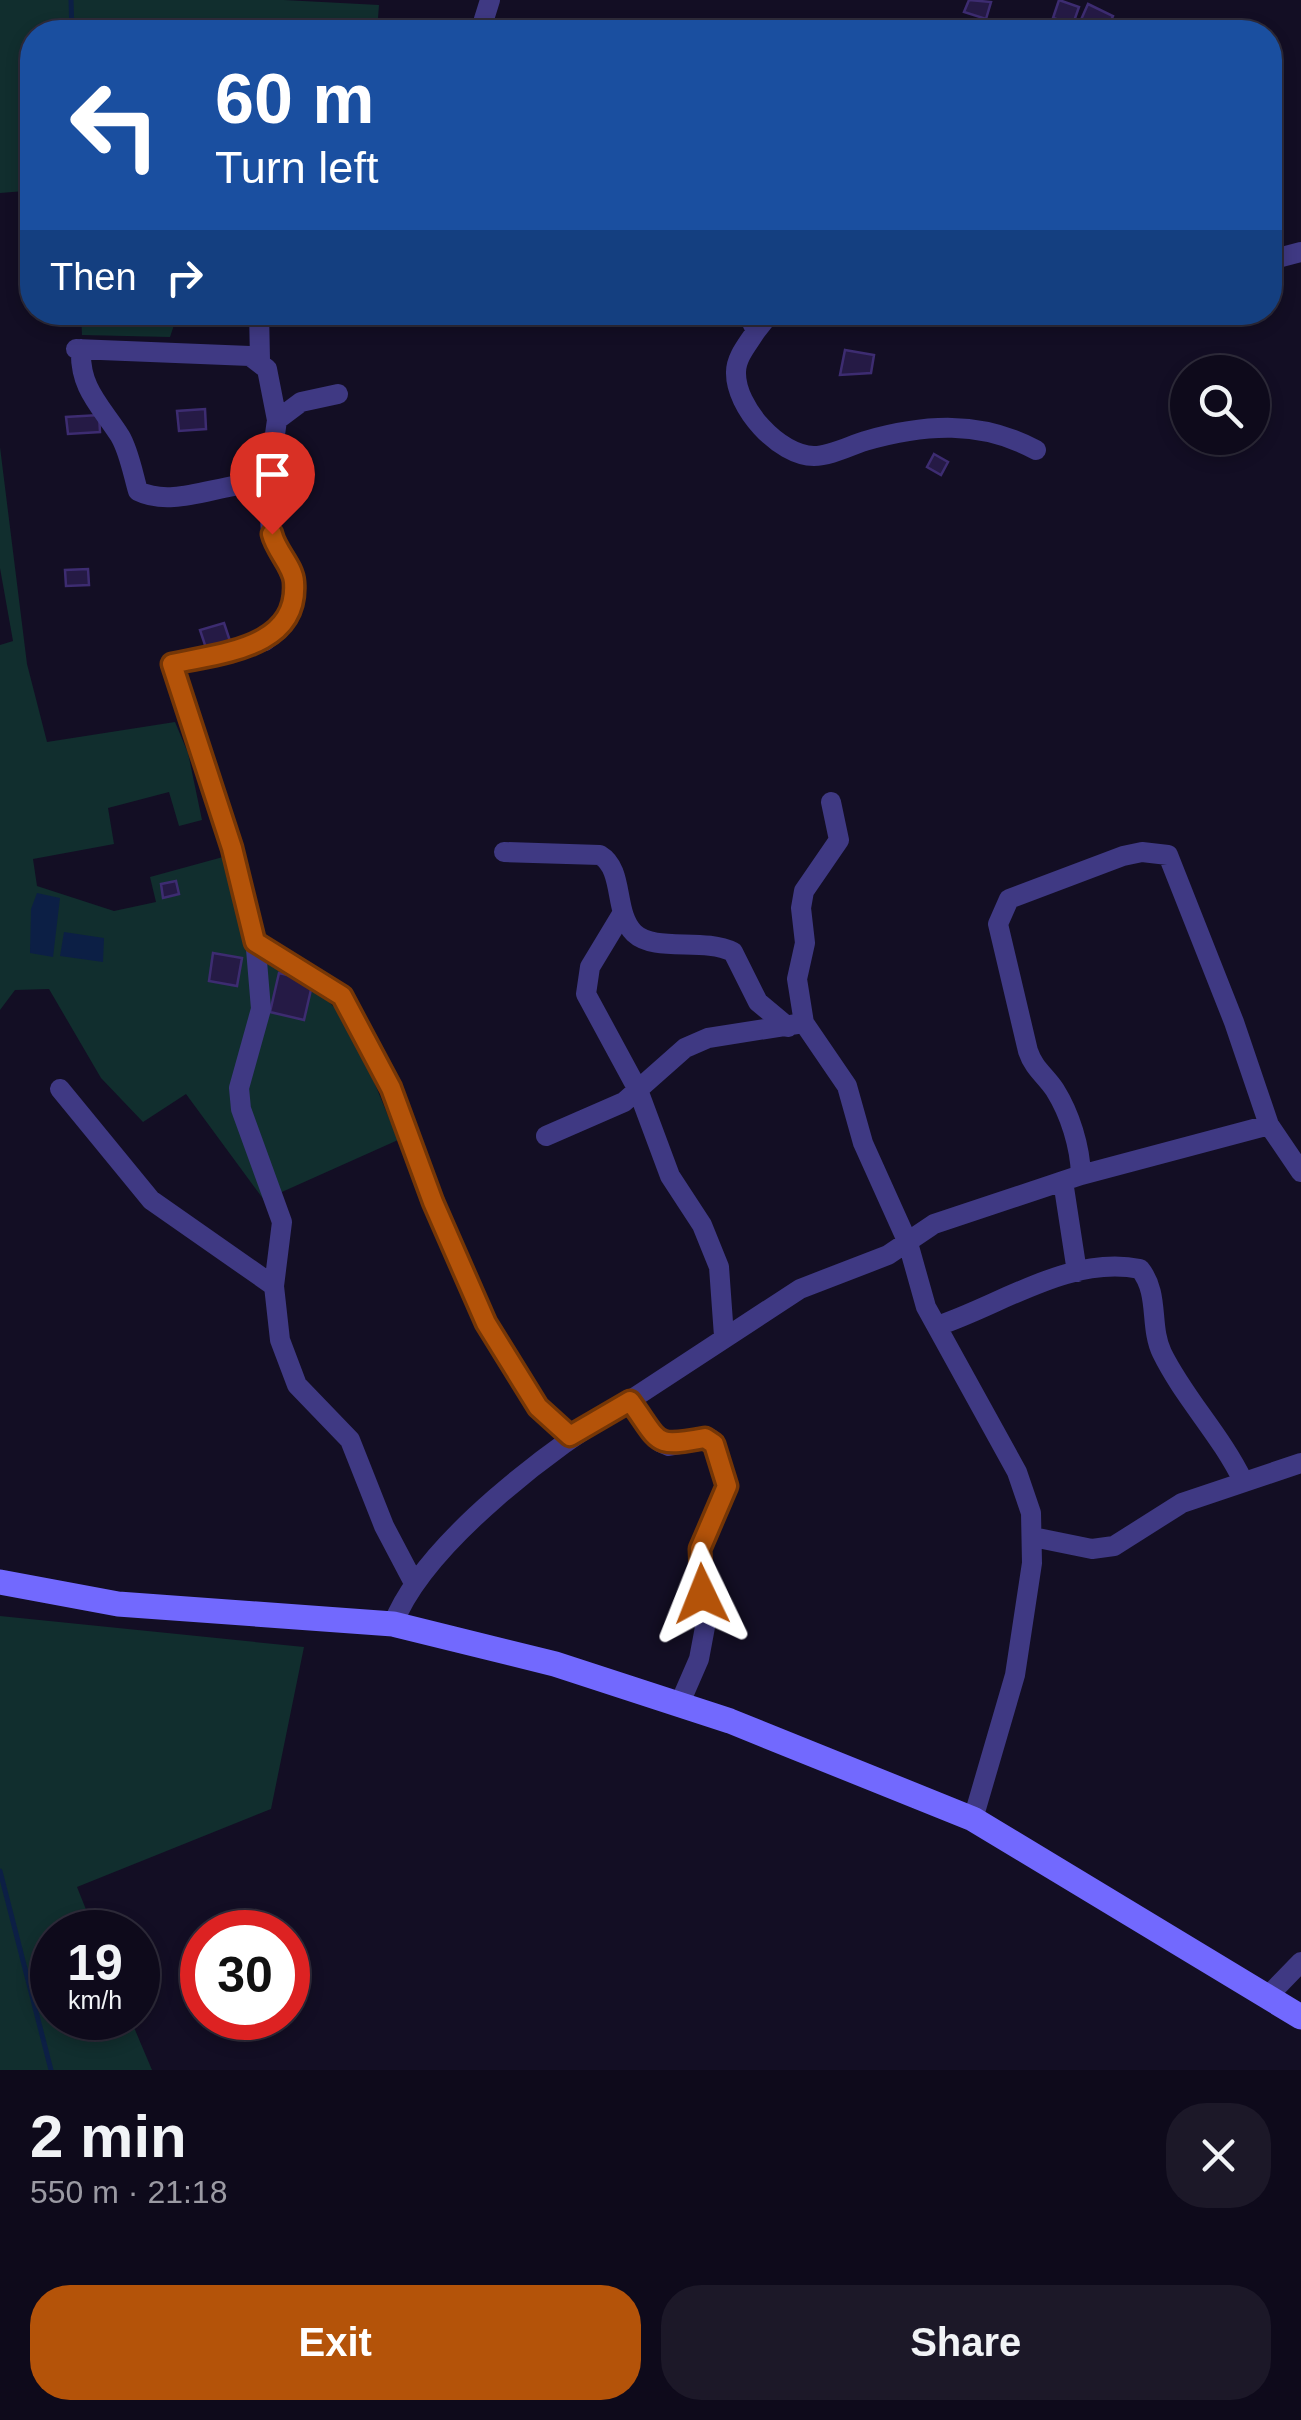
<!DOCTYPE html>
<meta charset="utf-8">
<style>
:root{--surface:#0e0a1b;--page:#1c1828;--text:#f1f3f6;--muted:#9b9aa3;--line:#2e2b3a;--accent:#b45309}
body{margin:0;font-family:Helvetica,sans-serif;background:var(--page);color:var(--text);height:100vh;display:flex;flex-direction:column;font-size:38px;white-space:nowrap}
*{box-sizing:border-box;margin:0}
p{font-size:32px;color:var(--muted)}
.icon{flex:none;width:55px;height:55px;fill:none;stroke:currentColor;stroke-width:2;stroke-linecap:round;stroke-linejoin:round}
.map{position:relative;height:2070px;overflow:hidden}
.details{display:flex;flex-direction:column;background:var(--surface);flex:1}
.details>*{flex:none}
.hud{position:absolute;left:20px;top:20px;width:1262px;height:305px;border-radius:40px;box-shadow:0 5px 15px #0003,0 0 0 2px var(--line);background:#1a4fa0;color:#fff;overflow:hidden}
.buttons{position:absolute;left:1170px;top:355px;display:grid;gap:20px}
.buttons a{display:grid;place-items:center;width:100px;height:100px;border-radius:50%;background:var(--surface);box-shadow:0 5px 15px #0003,0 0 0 2px var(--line);font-size:50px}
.speed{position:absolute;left:30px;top:1910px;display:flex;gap:20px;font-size:50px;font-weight:700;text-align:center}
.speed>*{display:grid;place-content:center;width:130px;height:130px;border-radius:50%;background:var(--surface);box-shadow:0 5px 15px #0003,0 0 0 2px var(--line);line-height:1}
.speed small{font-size:25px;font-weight:400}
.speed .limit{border:15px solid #d22;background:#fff;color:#111}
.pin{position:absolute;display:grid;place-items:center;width:85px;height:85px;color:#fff;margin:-102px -42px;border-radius:50% 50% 50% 0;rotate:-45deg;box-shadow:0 0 10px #0007}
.pin .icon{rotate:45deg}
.me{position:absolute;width:110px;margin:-55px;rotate:358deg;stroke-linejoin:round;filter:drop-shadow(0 0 8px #0008)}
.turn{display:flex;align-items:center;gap:35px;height:210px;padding:0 30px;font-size:45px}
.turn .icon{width:130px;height:130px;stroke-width:2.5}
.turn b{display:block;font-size:70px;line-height:85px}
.then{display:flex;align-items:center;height:95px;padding:0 30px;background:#0003;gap:20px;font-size:38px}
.round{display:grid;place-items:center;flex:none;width:105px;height:105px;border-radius:40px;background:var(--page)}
.headline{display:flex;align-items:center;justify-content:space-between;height:170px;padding:0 30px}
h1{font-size:60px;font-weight:700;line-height:75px}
.button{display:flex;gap:20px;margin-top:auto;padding:20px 30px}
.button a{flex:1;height:115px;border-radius:40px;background:var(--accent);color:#fff;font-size:40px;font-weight:700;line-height:115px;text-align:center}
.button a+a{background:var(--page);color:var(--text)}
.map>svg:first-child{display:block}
.green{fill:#112e2e}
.water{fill:#0c1f45}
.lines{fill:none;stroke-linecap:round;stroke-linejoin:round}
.stream{stroke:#0c1f45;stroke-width:5}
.building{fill:#251a45;stroke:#3d2c71;stroke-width:2.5}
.street{stroke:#3f3983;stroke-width:20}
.secondary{stroke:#7269fe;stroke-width:25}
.route-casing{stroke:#753606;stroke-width:25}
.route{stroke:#b45309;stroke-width:18}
</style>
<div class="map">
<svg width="1301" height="2070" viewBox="0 0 1301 2070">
<rect width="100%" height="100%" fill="#130e24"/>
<path class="green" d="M0,0H284L379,5L377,32H32V103L25,104V191L0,193Z
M81,313V312L178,313L170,337L82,335Z
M0,447L27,664L47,742L175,722L188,753L202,820L179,826L169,792L108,808L114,844L33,859L37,886L114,911L156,902L150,877L223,857L241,915L335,1008L370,1072L398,1140L264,1200L186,1094L143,1122L101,1078L49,989L15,990L0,1010V645L13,641L0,568Z
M0,1616L304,1647L271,1809L77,1887L95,1932H52V2018H130L152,2070H0Z"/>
<path class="water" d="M37,893L60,898L53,957L30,953L31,909Z
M64,932L104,938L103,962L60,956Z"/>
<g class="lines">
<path class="stream" d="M71,0L72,32
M0,1871L51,2070"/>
</g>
<path class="building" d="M969,0L991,2L986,19L964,12Z
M1059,0L1079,7L1073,24L1053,18Z
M1088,4L1113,16L1106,32L1080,22Z
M845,350L874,355L871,373L840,375Z
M205,409L206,429L179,431L177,411Z
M99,415L100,432L68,434L66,417Z
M934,454L948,462L941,475L927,467Z
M88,569L89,585L66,586L65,570Z
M224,623L230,641L206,648L200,630Z
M176,881L179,894L163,898L161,884Z
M213,953L242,958L237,986L209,981Z
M279,973L313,981L304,1020L270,1012Z"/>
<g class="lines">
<path class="street" d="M480,32L490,0
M1270,260L1301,252
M259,312L260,360
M747,312L756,331L771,312
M756,331C748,344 736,357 736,372C735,407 779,456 814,456C831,456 849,446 865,441C924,424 981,420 1036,450
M76,349L250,356L267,369L277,420L268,484L271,534L294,582L290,607L279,630L265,641L172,664L231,848L255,937L261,1009L239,1088L241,1109L282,1222L274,1286L280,1340L297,1385L350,1440L384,1526L414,1583
M81,349C79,388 101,406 120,436C129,451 133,474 138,491C176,510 226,479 268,484
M277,420L301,402L338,394
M831,802L839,840L804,891L801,908L805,943L797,979L804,1023L847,1086L863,1143L908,1243L926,1307L1017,1472L1031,1513L1032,1563L1015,1675L973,1819
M504,852L600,855C625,870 613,912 634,933C655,953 703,937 733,952L758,1002L788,1027
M622,914L590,967L586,994L638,1090L670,1176L702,1225L719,1267L724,1336
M255,942L342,996L391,1088L433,1202L487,1323L538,1407L570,1436
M60,1089L151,1200L274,1286
M546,1136L624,1102L685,1048L708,1038L797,1024
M1081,1175C1080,1146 1070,1114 1055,1090C1045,1075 1034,1069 1028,1051L998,924L1009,899L1123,856L1142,852L1168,855L1234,1022L1269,1125L1301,1172
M1063,1181L1077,1272
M937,1326C1001,1305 1069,1255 1140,1269C1160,1294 1149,1326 1162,1353C1184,1398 1221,1435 1243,1481
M629,1401L800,1289L888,1255L934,1224L1081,1175L1269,1125
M1033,1537L1092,1549L1114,1546L1182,1503L1301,1463
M393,1624C425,1542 554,1446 629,1401L660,1442L669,1446L711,1439L727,1486L700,1549L705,1627L699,1659L679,1705
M1268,1996L1301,1962"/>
<path class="secondary" d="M0,1582L118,1604L393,1624L555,1664L730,1721L973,1819L1301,2017"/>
</g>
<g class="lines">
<defs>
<path id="route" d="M272,534C276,551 293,566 294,582C299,649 219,653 172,664L232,848L255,942L342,996L391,1088L433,1202L486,1323L538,1407L570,1436L630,1401C661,1443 652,1448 705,1438L714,1444L727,1486L700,1549L702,1594"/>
</defs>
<use href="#route" class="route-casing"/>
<use href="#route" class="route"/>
</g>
</svg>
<div class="buttons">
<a><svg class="icon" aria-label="search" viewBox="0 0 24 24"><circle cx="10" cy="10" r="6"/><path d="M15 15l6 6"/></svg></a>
</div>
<div class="speed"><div>19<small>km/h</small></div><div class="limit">30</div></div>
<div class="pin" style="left:272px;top:534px;background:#d93025"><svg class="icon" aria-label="arrive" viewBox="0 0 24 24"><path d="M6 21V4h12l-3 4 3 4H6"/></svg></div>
<svg class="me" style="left:702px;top:1594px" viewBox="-20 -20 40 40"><path d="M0-17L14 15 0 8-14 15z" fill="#b45309" stroke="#fff" stroke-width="4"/></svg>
<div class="hud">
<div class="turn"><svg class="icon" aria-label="left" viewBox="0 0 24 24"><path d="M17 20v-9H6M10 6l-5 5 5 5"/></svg><div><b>60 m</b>Turn left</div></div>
<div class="then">Then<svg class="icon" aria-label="right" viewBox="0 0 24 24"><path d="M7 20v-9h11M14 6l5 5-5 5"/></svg></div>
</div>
</div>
<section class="details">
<div class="headline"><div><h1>2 min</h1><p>550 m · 21:18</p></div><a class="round"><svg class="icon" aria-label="close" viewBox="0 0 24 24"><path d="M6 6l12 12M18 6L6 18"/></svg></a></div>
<div class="button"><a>Exit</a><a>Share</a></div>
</section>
